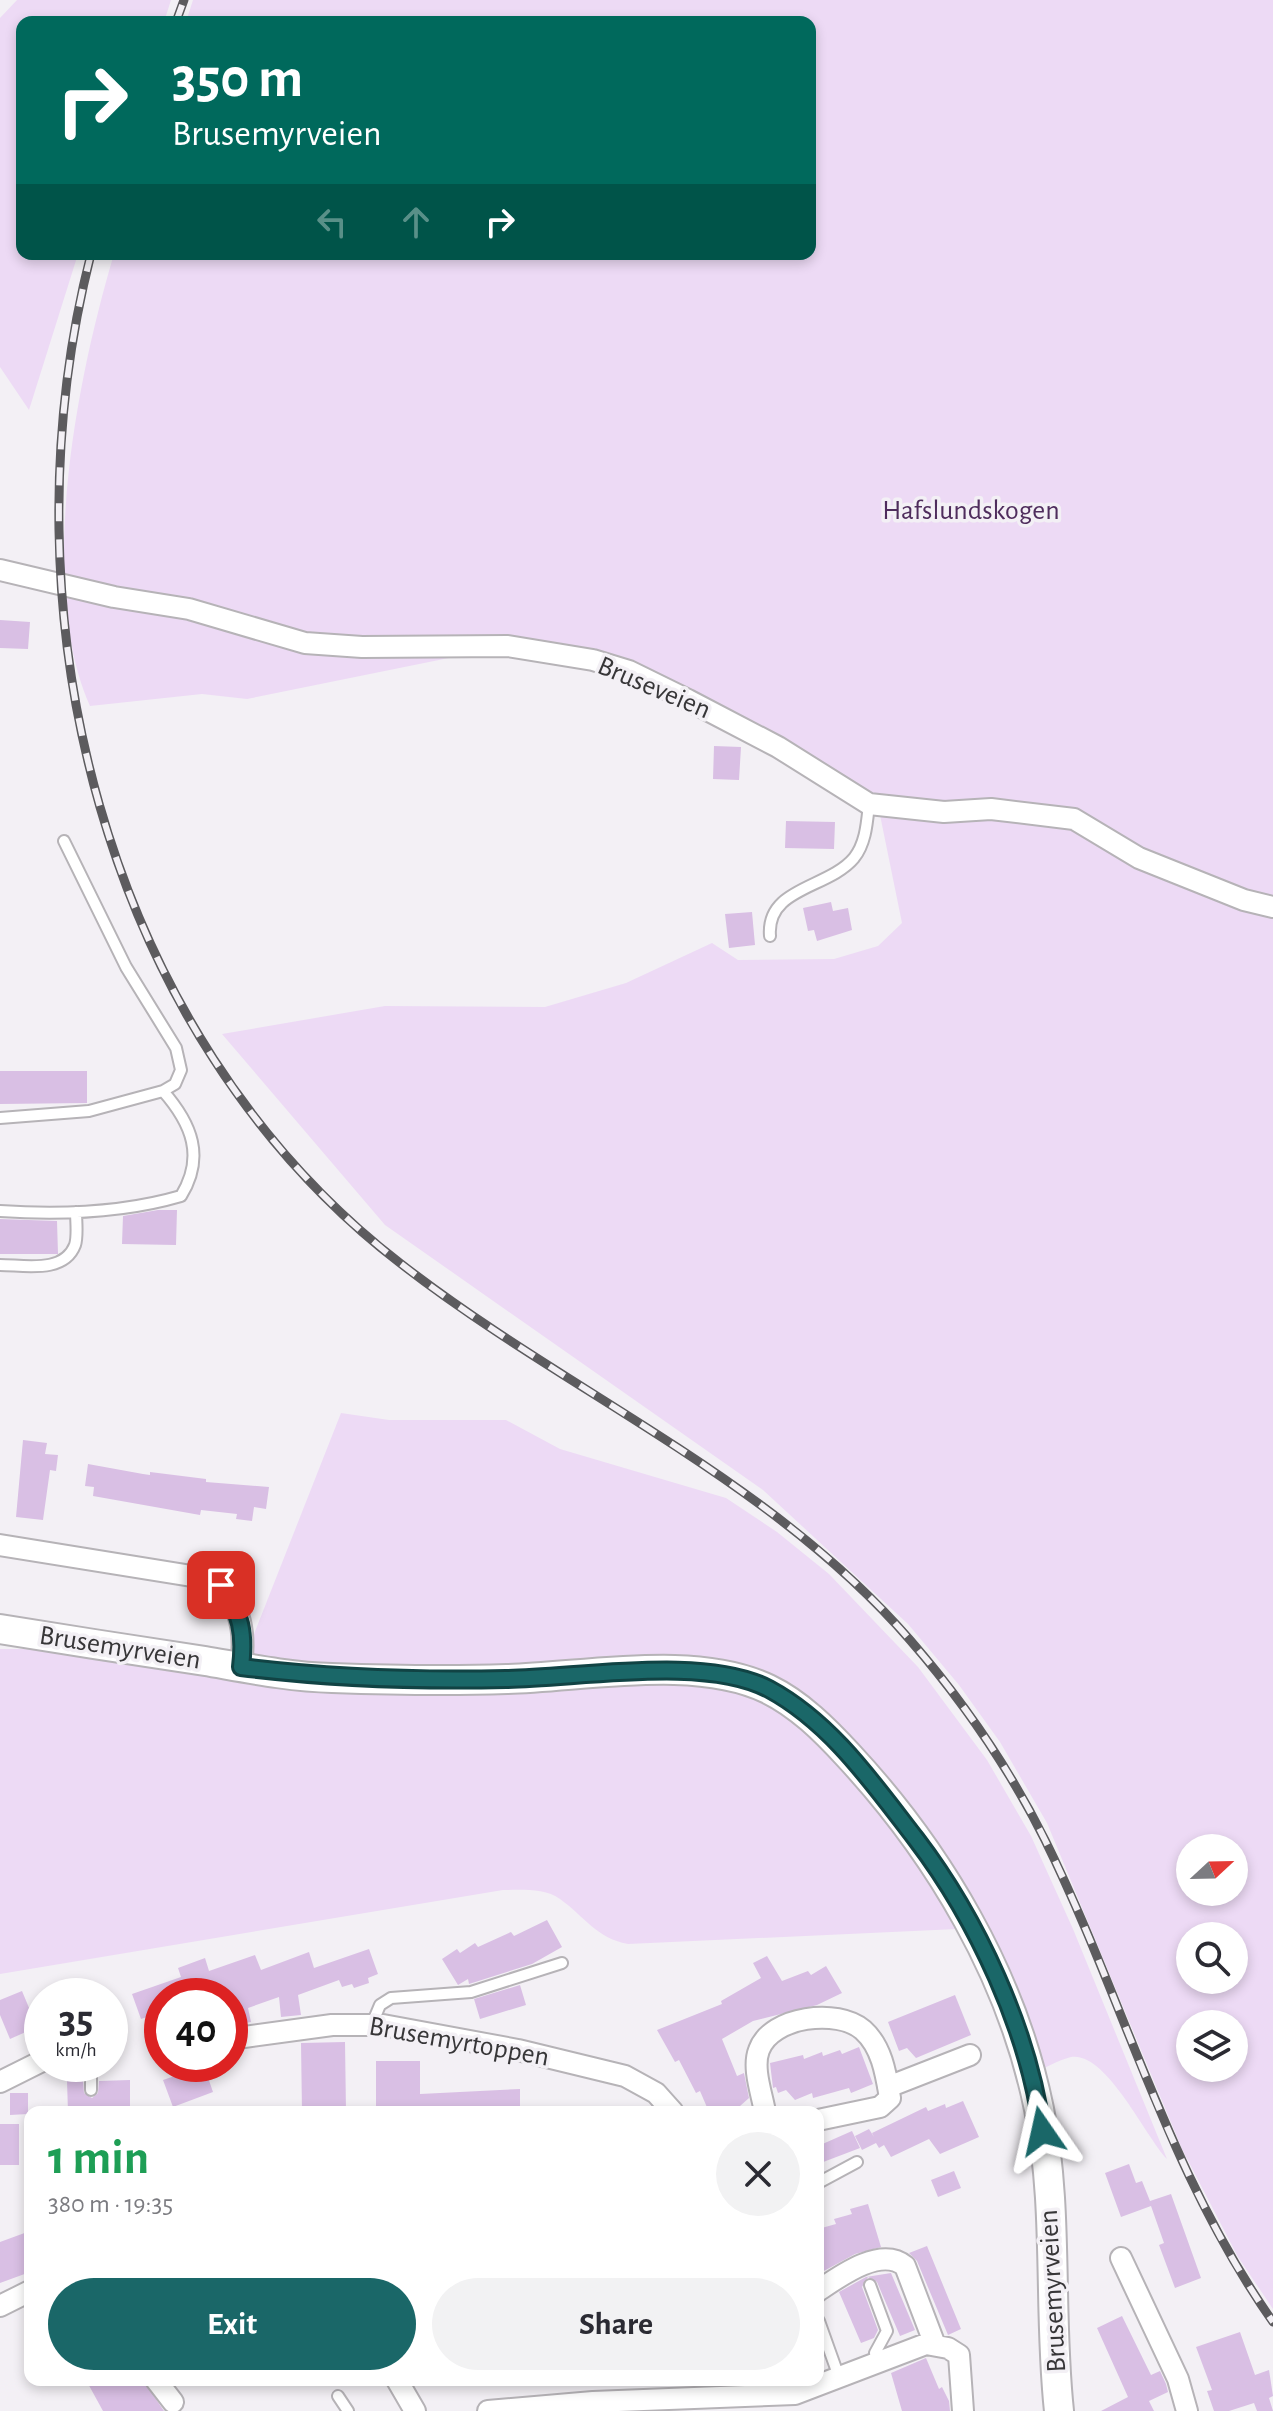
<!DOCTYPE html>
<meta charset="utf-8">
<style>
:root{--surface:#fff;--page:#f2f2f3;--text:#2b2b33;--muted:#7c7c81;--accent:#1a6768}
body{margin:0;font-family:"Alegreya Sans",sans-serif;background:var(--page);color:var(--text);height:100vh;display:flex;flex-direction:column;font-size:30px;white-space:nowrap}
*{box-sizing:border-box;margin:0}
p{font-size:26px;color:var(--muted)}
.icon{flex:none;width:44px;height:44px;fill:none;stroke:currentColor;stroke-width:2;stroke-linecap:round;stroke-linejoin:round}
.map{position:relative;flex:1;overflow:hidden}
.side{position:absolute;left:24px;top:2106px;width:800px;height:280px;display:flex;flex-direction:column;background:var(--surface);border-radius:16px;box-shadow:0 4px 12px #0003}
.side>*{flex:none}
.banner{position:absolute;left:16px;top:16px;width:800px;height:244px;border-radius:16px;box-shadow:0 4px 12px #0003;background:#00695c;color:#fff;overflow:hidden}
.needle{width:52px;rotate:68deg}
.buttons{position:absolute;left:1176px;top:1834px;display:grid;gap:16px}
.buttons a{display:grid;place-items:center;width:72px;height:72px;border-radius:50%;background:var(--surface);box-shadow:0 4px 12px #0003;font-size:40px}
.speed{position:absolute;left:24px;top:1978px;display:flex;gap:16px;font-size:40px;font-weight:700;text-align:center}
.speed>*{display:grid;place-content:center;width:104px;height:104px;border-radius:50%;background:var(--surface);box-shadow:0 4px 12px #0003;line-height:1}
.speed small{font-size:20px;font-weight:400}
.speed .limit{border:12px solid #d22;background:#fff;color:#111}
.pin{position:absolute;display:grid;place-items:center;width:68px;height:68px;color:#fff;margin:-34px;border-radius:16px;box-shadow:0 4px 12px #0006}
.me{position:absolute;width:88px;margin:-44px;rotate:349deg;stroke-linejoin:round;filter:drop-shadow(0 0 6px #0008)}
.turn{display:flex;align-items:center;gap:28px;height:168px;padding:0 24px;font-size:36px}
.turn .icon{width:104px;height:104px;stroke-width:2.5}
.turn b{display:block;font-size:56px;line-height:68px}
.lanes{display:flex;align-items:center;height:76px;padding:0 24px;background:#0003;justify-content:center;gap:40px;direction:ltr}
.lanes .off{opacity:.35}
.round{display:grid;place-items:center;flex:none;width:84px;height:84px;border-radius:42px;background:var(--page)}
.summary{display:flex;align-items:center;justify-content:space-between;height:136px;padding:0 24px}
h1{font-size:48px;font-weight:700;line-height:60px;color:#1e9e55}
.button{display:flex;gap:16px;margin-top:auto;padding:16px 24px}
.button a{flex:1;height:92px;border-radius:48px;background:var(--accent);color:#fff;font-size:32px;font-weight:700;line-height:92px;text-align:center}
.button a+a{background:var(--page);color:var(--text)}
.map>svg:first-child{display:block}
.green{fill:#eddaf5;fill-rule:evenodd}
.building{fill:#d9bfe4}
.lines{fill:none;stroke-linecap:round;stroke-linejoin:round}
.lane-casing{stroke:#b6b3b7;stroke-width:14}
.street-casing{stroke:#b6b3b7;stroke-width:24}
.secondary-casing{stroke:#b6b3b7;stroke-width:32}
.lane{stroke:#fff;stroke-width:10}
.street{stroke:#fff;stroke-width:20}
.secondary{stroke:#fff;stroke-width:28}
.rail-casing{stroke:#5c5b5e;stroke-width:9}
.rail{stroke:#f3f0f5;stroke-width:6;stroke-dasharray:18;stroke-linecap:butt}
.route-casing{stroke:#114344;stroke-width:20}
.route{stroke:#1a6768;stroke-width:14}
.labels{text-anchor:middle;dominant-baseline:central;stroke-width:7;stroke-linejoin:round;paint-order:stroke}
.park-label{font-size:28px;fill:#4f2d5d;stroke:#f3f0f5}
.street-label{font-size:28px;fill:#373638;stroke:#f3f0f5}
</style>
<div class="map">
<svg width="1273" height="2411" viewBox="0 0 1273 2411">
<rect width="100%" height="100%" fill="#f3f0f5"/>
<path class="green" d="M17,0H171L164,22H22V254H78L29,410L0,367V18Z
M193,0H1273V2309L1238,2257L1182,2149L1047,1823L1000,1742L959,1685L908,1624L763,1490L385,1225L222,1034L385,1006L545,1007L626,983L712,943L738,960L834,959L878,946L902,923L880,815L869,804L629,671L508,646L247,699L202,694L90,706C36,584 77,378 114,254H810V22H186ZM1190,1848H1234V1892H1190ZM1190,1936H1234V1980H1190ZM1190,2024H1234V2068H1190Z
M341,1413L389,1420H506L560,1449L726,1498L777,1532L829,1574L918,1667L987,1760L1031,1836L1073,1929L1167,2159C1145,2136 1106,2051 1071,2057C1058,2060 1043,2069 1030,2075L1002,1994L957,1929L628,1944C596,1938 585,1917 560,1899C545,1888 521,1890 503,1890L0,1974V1649H44L193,1674L241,1667Z"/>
<path class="building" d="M0,620L30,622L28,649L0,648Z
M714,746L741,747L739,780L713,779Z
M786,821L835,822L834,849L785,848Z
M831,902L833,911L848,908L852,930L817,941L814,930L808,931L803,908Z
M752,912L755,945L729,948L725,914Z
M0,1071H87V1103L0,1104Z
M158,1210H177L176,1245L122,1244L123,1216Z
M0,1219L57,1221L58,1254H0Z
M23,1440L47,1443L45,1454L58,1455L56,1471L50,1470L43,1520L16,1517Z
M88,1464L143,1474L150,1475V1472L206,1479V1482L269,1487L266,1509L254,1507L252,1521L236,1519L237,1514L201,1510L200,1515L93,1496L94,1487L85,1486Z
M547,1920L562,1947L532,1964L469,1984L468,1979L458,1985L442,1959L457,1949L460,1953L475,1943L478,1947L511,1932L514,1936Z
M369,1949L378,1974L368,1978L369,1983L354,1988L352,1984L342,1987L339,1980L298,1995L301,2015L281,2017L279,1997L248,2008L251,2022L233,2025L230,1996H162V2016L149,2021L147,2017L141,2019L132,1994L181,1977L178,1968L205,1958L209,1971L255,1955L261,1970L309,1952L314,1968Z
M767,1956L782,1981L808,1971L811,1975L826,1966L842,1993L817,2005L753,2021L722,2039L737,2076L744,2073L749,2098L740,2106L742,2112H709L700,2091L696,2093L679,2060L675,2062L657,2030L722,2004L721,2001L761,1978L753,1963Z
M520,1985L526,2005L480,2019L474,1999Z
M22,1991L37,2027L10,2039L0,2015V2000Z
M955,1995L971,2035L916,2058L907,2048L899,2051L888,2022Z
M345,2042L346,2112H302L301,2043Z
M859,2047L873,2084L851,2093L849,2088L813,2098L812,2093L795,2100L786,2090L778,2093L776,2087L773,2088L770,2063L803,2055L804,2059L822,2052L823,2056L840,2050L842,2054Z
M376,2061H420V2094L520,2089V2112H376Z
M204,2066L213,2092L173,2107L163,2080Z
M130,2080V2112H68L67,2081H83L84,2093L92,2098L98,2093L99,2081Z
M10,2093H28V2114L10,2115Z
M963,2101L979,2137L940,2154L929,2139L891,2157L884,2145L879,2148L876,2143L862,2150L855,2136L869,2129L874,2137L872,2133L926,2107L928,2111L945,2104L946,2108Z
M0,2124H19V2165H0Z
M852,2131L860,2148L818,2164V2146Z
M1129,2164L1136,2183L1142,2181L1150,2201L1171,2194L1201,2278L1175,2288L1159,2245L1164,2243L1151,2206L1121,2217L1105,2173Z
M954,2171L961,2188L938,2197L931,2180Z
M868,2204L881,2247L855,2254L822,2272L818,2229L836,2224L834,2219L852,2214L850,2209Z
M30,2231V2272L0,2283V2242Z
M927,2246L961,2329L948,2335L917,2261L909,2253Z
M891,2273L915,2330L900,2336L877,2282L868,2277L862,2287L878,2330L874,2338L861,2343L839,2292L866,2277Z
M1122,2316L1151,2375L1160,2371L1166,2384L1168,2392L1149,2401L1154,2411H1101L1128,2397L1097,2328Z
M1240,2332L1255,2375L1269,2370L1273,2396L1269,2398L1273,2411H1257L1254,2403L1229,2411H1214L1207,2391L1212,2390L1196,2347Z
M926,2358L939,2389L942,2387L949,2401L950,2411H902L891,2373Z
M86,2380H143L164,2411H103Z"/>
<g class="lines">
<defs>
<path id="lane" d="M64,841L126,967L176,1048L181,1070L175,1084L163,1091
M770,936C766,887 828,889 854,858C866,843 867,822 869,804
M0,1118L89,1111L163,1091C192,1124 205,1157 181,1196C123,1213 60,1215 0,1211
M0,1265C24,1265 64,1274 75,1245C78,1236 76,1221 76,1212
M372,2024L380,2005L391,1998L471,1992L562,1963
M91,2090V2064
M818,2183L857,2162
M870,2285L887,2331L875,2353L877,2362
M819,2321L839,2377
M338,2396L348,2411"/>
<path id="street" d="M0,570L114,597L189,609L305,643L362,647L508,646L593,660L629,671L688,700L778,747L869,804L944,812L991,809L1074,819L1139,858L1244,900L1273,907
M0,1545L204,1578C241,1595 246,1630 241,1667
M230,2039L332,2025H383L518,2050L625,2076L656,2093L673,2112
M0,2082L42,2061
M888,2087L970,2055
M765,2112C762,2094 752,2068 759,2050C771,2016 838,2008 863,2030C882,2047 886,2074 890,2098L880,2107L818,2120
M1121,2258L1178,2379L1187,2411
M818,2291C840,2276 881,2246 905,2266L935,2345
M0,2306L30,2291
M156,2380L173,2402
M397,2380L415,2411
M488,2411L593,2402L795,2394L926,2344L948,2348L959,2355L963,2411"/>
<path id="secondary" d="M0,1629C68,1640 137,1651 205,1661C246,1668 290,1677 332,1678C390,1680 449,1681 507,1679C585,1677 696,1654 768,1689C799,1704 825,1730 848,1755C939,1853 1012,1976 1039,2109C1059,2208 1048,2311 1059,2411"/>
</defs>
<use href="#lane" class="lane-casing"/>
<use href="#street" class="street-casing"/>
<use href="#secondary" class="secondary-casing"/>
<use href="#lane" class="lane"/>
<use href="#street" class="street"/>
<use href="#secondary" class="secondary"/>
<defs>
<path id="rail" d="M176,22L184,0
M91,254C0,610 102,1033 400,1263C567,1393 770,1478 910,1640C963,1701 1009,1768 1045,1840C1125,2002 1167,2171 1273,2322"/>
</defs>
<use href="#rail" class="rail-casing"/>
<use href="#rail" class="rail"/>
</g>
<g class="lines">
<defs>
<path id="route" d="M221,1585C241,1612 245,1634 241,1667C329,1678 417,1681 506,1679C579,1678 705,1655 769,1689C832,1723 874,1785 916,1839C977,1919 1029,2031 1042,2131"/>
</defs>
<use href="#route" class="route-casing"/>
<use href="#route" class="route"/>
</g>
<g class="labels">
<g class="park-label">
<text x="971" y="511">Hafslundskogen</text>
</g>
<g class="street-label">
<text transform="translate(654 688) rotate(23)">Bruseveien</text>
<text transform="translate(120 1648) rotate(9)">Brusemyrveien</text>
<text transform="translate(459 2042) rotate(10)">Brusemyrtoppen</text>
<text transform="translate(1053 2291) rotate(-93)">Brusemyrveien</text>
</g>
</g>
</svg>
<div class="buttons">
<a><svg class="needle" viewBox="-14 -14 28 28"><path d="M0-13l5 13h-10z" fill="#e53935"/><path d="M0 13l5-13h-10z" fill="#7c7c81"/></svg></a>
<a><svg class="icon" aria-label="search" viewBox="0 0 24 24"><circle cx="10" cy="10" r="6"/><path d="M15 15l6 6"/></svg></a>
<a><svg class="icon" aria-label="layers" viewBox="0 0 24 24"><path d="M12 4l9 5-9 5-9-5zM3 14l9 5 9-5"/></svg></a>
</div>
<div class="speed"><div>35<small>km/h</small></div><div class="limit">40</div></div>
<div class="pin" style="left:221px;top:1585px;background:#d93025"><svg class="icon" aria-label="arrive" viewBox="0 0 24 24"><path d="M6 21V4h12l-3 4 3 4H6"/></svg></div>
<svg class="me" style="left:1042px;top:2131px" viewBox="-20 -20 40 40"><path d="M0-17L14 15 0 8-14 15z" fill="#1a6768" stroke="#fff" stroke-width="4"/></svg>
<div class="banner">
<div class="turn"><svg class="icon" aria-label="right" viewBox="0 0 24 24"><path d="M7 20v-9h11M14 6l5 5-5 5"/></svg><div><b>350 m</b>Brusemyrveien</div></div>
<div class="lanes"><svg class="icon off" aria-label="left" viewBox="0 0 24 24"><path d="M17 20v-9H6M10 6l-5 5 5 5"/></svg><svg class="icon off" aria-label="ahead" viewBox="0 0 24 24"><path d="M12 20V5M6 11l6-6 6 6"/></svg><svg class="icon" aria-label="right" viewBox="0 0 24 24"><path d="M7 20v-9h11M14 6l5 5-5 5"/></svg></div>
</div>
<section class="side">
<div class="summary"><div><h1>1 min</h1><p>380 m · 19:35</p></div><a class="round"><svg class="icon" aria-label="close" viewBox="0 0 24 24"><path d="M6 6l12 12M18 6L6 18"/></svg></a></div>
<div class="button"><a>Exit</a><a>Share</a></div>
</section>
</div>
